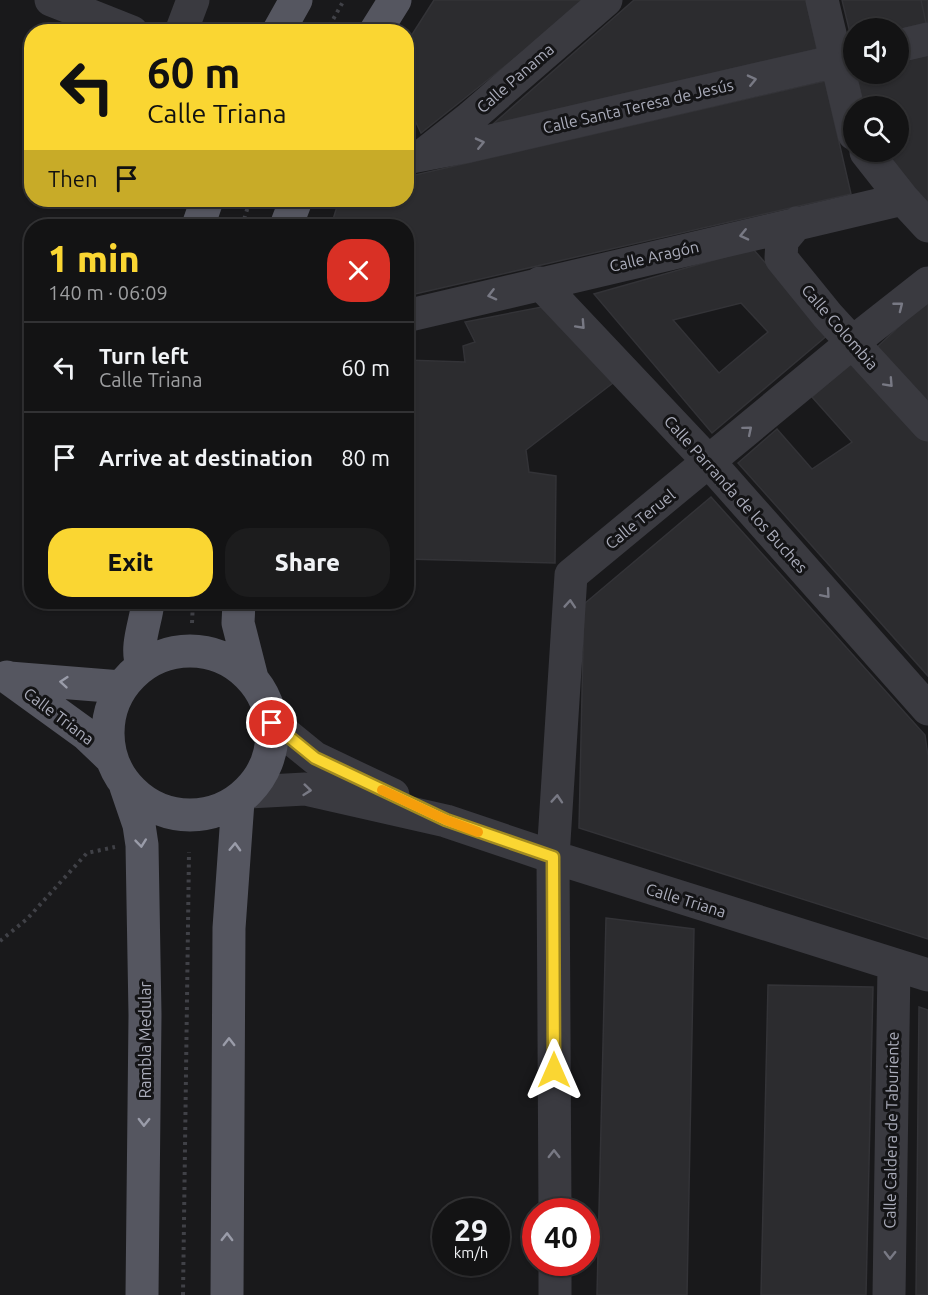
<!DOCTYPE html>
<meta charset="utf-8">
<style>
:root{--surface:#131314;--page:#1c1c1d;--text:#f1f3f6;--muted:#9d9ea0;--line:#323234;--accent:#fad632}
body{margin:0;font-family:Ubuntu,sans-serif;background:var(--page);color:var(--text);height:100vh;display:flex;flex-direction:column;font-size:22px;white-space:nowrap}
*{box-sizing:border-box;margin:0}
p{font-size:20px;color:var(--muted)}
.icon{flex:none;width:33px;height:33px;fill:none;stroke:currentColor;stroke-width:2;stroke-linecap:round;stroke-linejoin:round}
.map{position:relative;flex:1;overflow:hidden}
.details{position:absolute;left:24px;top:219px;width:390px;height:390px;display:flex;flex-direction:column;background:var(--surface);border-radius:24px;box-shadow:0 2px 4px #0004,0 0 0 2px var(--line)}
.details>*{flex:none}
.banner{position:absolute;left:24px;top:24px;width:390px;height:183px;border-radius:24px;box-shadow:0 2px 4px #0004,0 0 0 2px var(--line);background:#fad632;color:#111;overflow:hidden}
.controls{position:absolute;left:843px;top:18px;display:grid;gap:12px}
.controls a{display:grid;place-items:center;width:66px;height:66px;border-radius:50%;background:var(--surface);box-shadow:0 2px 4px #0004,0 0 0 2px var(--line);font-size:30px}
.speed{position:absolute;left:432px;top:1198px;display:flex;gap:12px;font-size:30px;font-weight:700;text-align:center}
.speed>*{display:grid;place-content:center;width:78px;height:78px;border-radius:50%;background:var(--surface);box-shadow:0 2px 4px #0004,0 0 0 2px var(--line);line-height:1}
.speed small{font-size:15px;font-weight:400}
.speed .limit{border:9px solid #d22;background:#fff;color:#111}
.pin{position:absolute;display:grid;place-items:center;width:51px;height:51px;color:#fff;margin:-26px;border:3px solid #fff;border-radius:50%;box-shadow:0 2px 6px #0007}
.me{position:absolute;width:66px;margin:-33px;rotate:0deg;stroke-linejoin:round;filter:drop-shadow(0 0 4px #0008)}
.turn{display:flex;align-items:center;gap:21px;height:126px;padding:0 24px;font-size:27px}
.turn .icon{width:78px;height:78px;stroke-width:2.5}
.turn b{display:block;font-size:42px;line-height:51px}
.then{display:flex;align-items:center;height:57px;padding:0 24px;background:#0003;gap:12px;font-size:22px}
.round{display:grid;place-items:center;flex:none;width:63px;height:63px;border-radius:24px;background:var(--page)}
.headline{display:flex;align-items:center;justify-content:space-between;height:102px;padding:0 24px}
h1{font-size:36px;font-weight:800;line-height:45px;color:var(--accent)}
.button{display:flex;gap:12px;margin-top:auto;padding:12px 24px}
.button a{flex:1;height:69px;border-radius:24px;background:var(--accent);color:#111;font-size:24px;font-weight:800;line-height:69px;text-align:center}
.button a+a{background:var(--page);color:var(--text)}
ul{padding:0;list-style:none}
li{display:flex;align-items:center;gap:18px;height:90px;padding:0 24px;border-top:2px solid var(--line)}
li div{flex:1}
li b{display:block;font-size:22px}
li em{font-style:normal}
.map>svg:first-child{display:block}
.building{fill:#2c2c2f;stroke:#333337;stroke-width:1.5;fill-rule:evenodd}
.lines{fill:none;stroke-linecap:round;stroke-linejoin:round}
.path{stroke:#404147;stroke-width:4;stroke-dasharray:3 4.5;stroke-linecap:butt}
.minor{stroke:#3a3a40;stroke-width:33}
.major{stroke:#555660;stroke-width:33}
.oneway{stroke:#787984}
.oneway2{stroke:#9a9ca9}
.route-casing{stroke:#a28b20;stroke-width:15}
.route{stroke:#fad632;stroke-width:10}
.slow{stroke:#f59e0b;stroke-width:10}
.labels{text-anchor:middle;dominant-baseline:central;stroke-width:6;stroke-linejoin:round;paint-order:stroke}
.street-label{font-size:16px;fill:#abadbb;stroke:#141416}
</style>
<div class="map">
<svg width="928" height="1295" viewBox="0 0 928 1295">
<rect width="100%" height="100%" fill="#19191b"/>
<path class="building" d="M434,0H588L421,133L406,101V44Z
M634,0H806L817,49L493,124Z
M842,0H921L926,23L898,30L854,28L852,41Z
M921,0H928V22L926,23Z
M928,55V206L875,152H898V106H864L856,74H898V62Z
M825,81L851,194L406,296V226H331L339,200H406V177Z
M753,249L829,334L712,433L594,294ZM741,303L768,332L719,373L673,320Z
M928,299V409L873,351Z
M547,306L613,383L526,450L529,472L556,476L555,563L406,559V360L465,362L463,346L475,342L465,322Z
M856,359L928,439V676L738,463L777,429L812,469L852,442L812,397Z
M711,497L925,735L928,756V939L579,828L584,604Z
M606,918L694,929L687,1295H597Z
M768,985L873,987L866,1295H761Z
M919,1007L928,1010V1295H916Z"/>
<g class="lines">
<path class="path" d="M326,32L344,0
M242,226L250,200
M192,623L193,602
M0,941L27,919L87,853L115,847
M183,1295L189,852"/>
<path class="minor" d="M51,0L132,32
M822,0L854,134
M181,32L193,0
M898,46L928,39
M427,152L470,118L606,0
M866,152L903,199L928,226
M406,158L469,146L854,57
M797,223L782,241L781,258L828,316L928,425
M540,283L709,462L928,709
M406,316L903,199
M272,723L315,758L393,795
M249,792L305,789L446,821L553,857L928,975
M555,1212L553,857L571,575L853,342L928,283
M555,1295V1263
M889,1295L894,966"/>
<path class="major" d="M278,32L296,0
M375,32L395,0
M198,226L207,200
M286,226L296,200
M239,602L238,623L252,678
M108 733a82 82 0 1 1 164 0a82 82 0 1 1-164 0Z
M142,665C135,646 146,622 148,602
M7,677L87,735L110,757
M9,678L121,687
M126,787L139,825L142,845L145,1015L142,1295
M227,1295L229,928L238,801"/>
</g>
<defs><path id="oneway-chevron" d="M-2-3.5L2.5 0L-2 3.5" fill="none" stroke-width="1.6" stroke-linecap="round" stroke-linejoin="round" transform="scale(1.5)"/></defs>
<g class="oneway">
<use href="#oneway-chevron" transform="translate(752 80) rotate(-13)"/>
<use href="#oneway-chevron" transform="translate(480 143) rotate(-13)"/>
<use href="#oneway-chevron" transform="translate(744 235) rotate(167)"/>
<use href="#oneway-chevron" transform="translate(492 295) rotate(166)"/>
<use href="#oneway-chevron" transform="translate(899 306) rotate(-38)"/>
<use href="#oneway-chevron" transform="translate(581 325) rotate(47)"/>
<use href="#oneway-chevron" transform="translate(889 383) rotate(47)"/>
<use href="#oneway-chevron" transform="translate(748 430) rotate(-40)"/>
<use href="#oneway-chevron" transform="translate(826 594) rotate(49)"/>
<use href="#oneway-chevron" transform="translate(570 604) rotate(-86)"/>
<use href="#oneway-chevron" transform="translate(307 790) rotate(6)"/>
<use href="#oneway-chevron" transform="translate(557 799) rotate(-86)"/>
<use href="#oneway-chevron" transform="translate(554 1154) rotate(-90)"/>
<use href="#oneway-chevron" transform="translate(890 1255) rotate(91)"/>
</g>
<g class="oneway2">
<use href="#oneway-chevron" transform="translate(64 682) rotate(-175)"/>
<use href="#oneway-chevron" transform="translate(141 843) rotate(84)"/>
<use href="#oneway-chevron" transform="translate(235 847) rotate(-88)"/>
<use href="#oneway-chevron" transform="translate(229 1042) rotate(-90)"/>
<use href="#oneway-chevron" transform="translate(144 1122) rotate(91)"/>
<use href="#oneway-chevron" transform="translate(227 1237) rotate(-89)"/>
</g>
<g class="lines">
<defs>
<path id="route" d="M272,723L315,758L446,820L553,857L554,1070"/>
</defs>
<use href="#route" class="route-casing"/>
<use href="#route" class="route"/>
<path class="slow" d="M382,790L446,820L478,832"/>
</g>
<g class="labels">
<g class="street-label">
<text transform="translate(515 78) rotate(-41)">Calle Panama</text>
<text transform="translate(638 106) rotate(-13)">Calle Santa Teresa de Jesús</text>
<text transform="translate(654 256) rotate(-13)">Calle Aragón</text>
<text transform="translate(840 327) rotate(49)">Calle Colombia</text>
<text transform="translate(736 494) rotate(48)">Calle Parranda de los Buches</text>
<text transform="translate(640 519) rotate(-39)">Calle Teruel</text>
<text transform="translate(59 716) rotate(37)">Calle Triana</text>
<text transform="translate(686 900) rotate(17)">Calle Triana</text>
<text transform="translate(145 1040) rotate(-90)">Rambla Medular</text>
<text transform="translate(891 1130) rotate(-89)">Calle Caldera de Taburiente</text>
</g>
</g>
</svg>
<div class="controls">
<a><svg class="icon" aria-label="sound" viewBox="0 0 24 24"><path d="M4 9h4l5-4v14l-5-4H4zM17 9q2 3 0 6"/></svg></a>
<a><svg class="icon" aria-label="search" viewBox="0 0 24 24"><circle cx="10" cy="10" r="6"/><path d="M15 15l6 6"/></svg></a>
</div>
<div class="speed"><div>29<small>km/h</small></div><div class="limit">40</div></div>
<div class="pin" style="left:272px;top:723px;background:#d93025"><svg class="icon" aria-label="arrive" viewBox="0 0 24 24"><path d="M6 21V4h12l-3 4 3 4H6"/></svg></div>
<svg class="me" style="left:554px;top:1070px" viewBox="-20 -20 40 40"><path d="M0-17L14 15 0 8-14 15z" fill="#fad632" stroke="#fff" stroke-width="4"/></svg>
<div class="banner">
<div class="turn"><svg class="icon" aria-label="left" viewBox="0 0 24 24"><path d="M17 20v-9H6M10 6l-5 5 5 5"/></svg><div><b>60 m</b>Calle Triana</div></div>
<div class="then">Then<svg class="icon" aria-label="arrive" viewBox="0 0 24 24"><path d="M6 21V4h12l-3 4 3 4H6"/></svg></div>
</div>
<section class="details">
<div class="headline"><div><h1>1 min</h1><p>140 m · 06:09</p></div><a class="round" style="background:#d93025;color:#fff"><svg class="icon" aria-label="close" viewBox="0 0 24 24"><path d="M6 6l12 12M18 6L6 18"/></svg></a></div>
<ul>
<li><svg class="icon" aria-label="left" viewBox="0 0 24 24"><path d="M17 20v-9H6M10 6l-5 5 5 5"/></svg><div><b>Turn left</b><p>Calle Triana</p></div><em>60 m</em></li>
<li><svg class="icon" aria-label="arrive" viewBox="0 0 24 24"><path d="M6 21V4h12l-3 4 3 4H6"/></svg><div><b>Arrive at destination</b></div><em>80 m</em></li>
</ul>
<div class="button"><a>Exit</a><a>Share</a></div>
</section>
</div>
